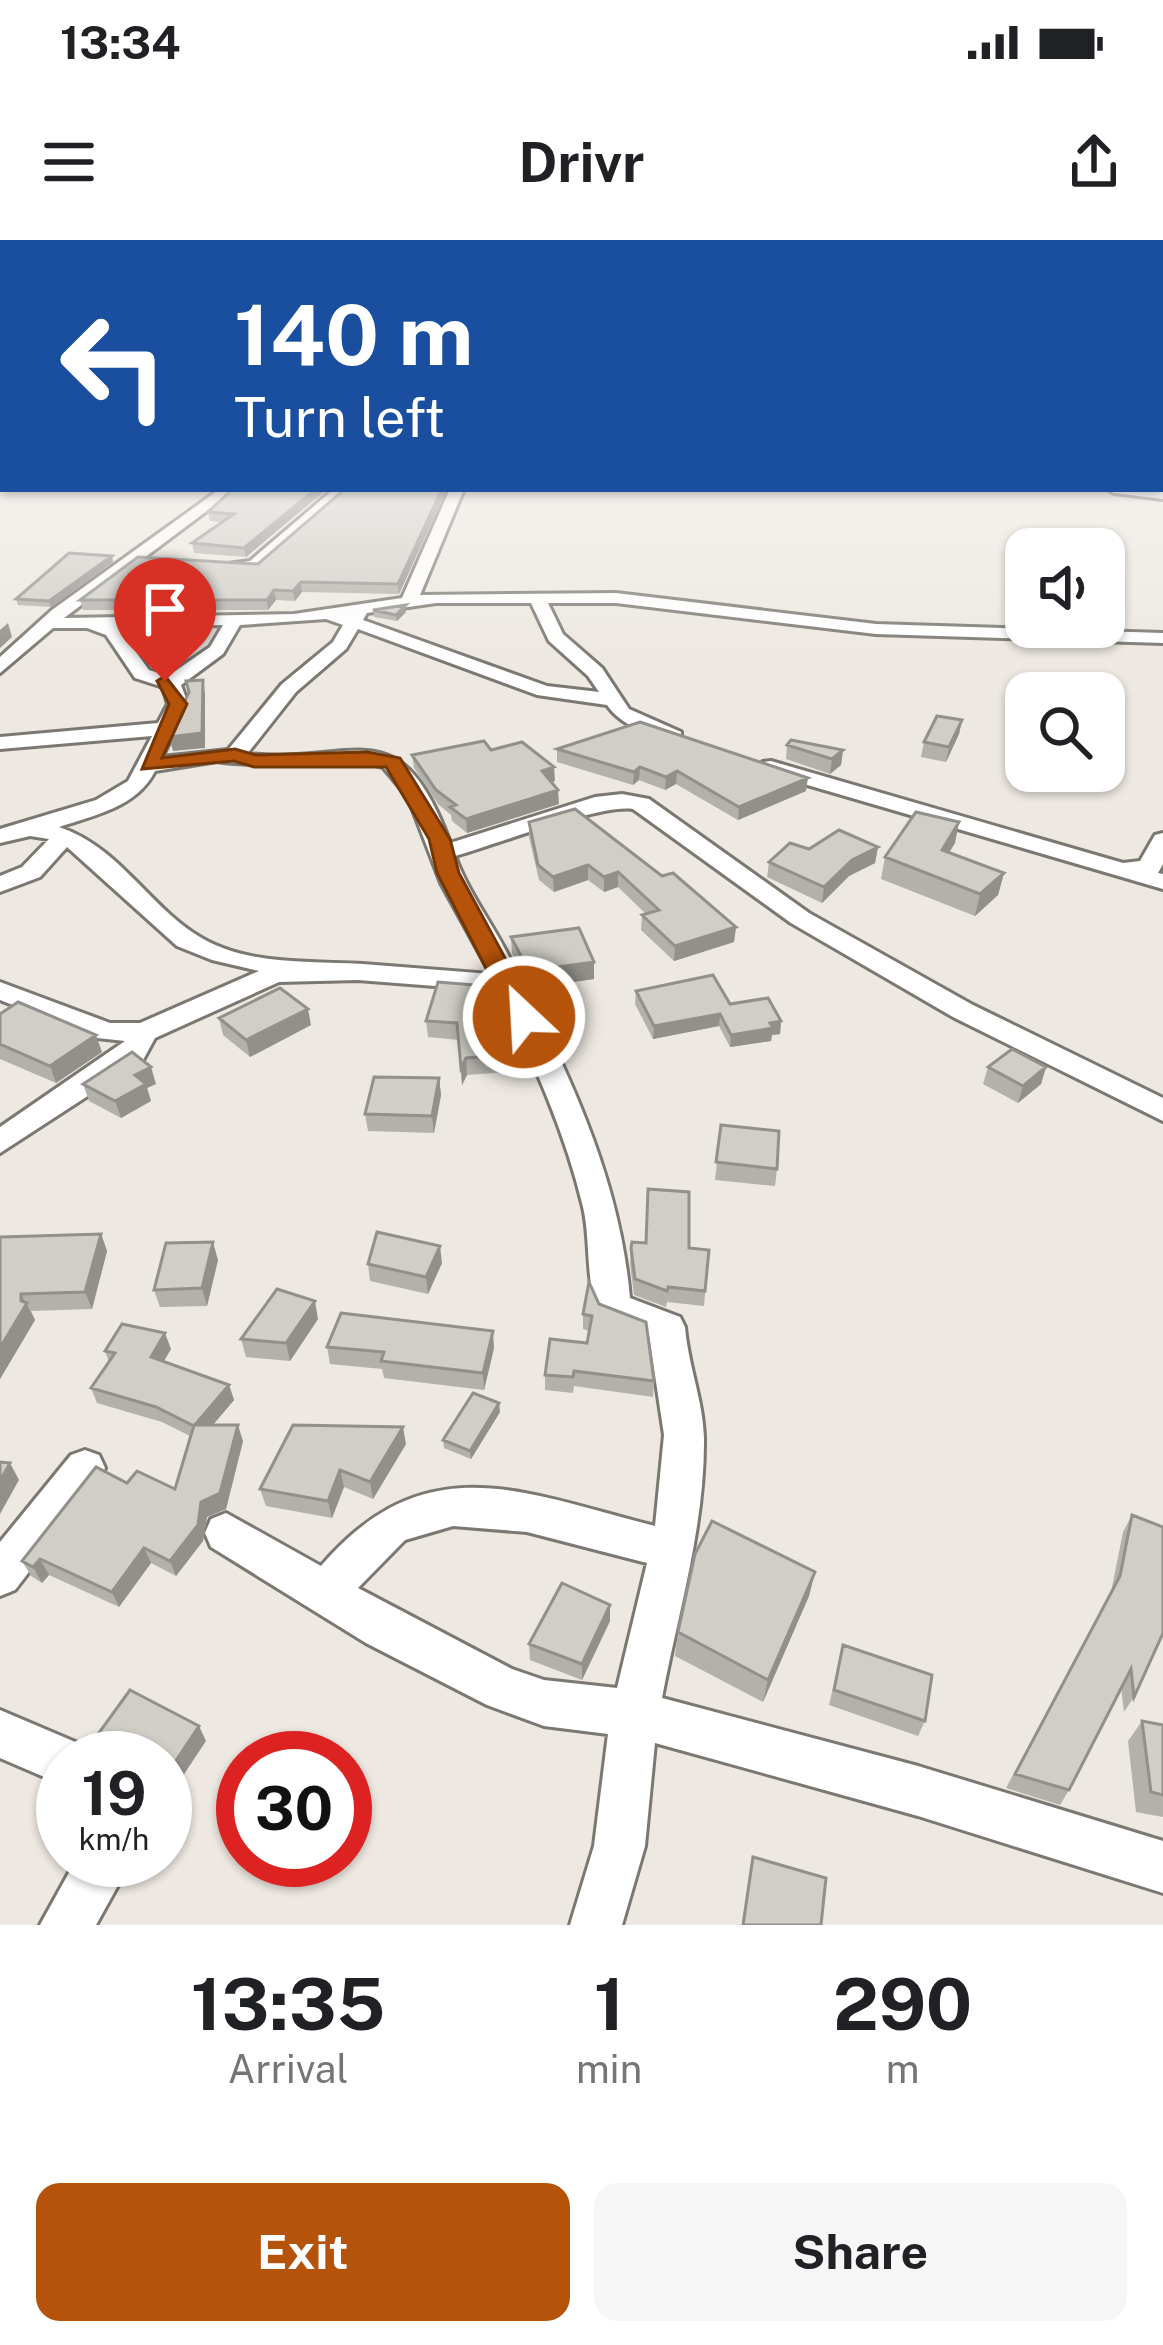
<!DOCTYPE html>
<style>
:root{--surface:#fff;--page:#f6f6f6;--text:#202124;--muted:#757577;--accent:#b45309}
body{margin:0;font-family:"Public Sans",sans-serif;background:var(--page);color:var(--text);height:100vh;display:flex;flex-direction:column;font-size:45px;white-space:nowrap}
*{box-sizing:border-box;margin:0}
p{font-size:39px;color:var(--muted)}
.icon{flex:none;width:66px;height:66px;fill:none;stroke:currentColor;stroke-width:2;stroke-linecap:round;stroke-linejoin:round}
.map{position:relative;height:1685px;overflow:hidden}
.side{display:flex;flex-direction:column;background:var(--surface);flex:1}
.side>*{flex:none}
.banner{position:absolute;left:0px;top:0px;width:1164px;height:252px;box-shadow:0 3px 9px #0004;background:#1a4fa0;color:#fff;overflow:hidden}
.buttons{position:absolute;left:1005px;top:288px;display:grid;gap:24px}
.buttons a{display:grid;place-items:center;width:120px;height:120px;border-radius:24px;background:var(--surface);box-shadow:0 3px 9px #0004;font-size:60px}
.speed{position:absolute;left:36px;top:1491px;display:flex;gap:24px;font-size:60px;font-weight:700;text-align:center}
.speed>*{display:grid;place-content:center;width:156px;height:156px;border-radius:50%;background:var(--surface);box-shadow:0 3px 9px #0004;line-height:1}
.speed small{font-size:30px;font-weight:400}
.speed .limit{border:18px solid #d22;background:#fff;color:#111}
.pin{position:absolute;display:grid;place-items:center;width:102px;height:102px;color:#fff;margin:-123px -51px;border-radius:50% 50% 50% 0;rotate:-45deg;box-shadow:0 0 12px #0007}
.pin .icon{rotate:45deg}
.me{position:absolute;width:132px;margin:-66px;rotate:335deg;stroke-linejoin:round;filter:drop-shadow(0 0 9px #0008)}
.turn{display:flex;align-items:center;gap:42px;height:252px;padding:0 36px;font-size:54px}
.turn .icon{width:156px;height:156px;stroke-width:2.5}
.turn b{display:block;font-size:84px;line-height:102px}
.eta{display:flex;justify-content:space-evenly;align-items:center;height:204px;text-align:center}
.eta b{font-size:72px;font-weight:700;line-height:84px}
.primary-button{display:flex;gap:24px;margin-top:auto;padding:24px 36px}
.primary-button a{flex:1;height:138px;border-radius:24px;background:var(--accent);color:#fff;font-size:48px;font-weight:700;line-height:138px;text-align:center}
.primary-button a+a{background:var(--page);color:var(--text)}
.status{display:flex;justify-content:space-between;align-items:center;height:84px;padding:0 60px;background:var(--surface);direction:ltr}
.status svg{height:33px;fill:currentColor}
header{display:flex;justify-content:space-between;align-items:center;height:156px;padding:0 36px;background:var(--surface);font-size:54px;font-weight:700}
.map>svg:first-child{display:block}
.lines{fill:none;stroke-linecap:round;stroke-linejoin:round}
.minor-casing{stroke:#7b7771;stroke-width:6}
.minor{fill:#fff;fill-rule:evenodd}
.wall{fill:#b3b1ab}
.shaded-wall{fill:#92908b}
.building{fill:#d0cec7;stroke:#92908b;stroke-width:3}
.route{fill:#b45309;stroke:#753606;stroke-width:3}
</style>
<div class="status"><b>13:34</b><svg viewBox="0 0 49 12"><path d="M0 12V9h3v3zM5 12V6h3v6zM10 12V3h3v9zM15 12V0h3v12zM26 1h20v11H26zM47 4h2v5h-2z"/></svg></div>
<header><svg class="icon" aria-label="menu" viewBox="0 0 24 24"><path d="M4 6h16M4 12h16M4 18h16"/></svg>Drivr<svg class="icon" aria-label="share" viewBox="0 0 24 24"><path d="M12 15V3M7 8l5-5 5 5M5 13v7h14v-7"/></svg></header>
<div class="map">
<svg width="1163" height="1685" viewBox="0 0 1163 1685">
<rect width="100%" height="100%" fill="#ede8e1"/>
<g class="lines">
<defs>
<path id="minor" d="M0,187H3L0,194Z
M1161,201H1163V209H1161Z
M220,249H236L64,378L294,374L402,358L450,249H464L420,355L616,353L876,384L1163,393V403L876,394L616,363H548L563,394L602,428L629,469L681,492V500C659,503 619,484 607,465L537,455L358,389L346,409L296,452L247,514C357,525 399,466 450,603L595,557L622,554L649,559L809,673L973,765L1163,858V881L953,777L791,683L633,569C600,564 495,605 455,616C468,652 490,680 507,713C564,823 619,932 630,1058L680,1077L685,1087C688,1125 703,1160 704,1198C705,1286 678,1372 662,1458L918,1526L1163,1601V1653L918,1576L655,1503L645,1606L622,1685H570L594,1606L608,1494L544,1486L487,1465L366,1403L211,1307L205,1293L211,1279L226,1273L321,1326C425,1205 521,1252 655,1286L664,1195L649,1095L600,1076C585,1047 591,1000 583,967C565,891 533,821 499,751L358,740L279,742L155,798L143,820L0,913V887L125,801L97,798L0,760V742L110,783H140L259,731L212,720L177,706L67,607L40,637L0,652V636L22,627L49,599L30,596L0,603V589L96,560L128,541L152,496L0,509V497L158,483L168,464L163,447L135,438L106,395L87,388H53L0,433V417L52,370ZM436,363H531L549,401L588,436L599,452L547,446L363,380L367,373ZM326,379L343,385L333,402L282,444L228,510L162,517L188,464L181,445L223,414L240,385ZM223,385L210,407L168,436L149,430L118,387ZM217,521C272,530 330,512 383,527L408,557L441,643L491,734C448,731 405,727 363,724C309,721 243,726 195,694C146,662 117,606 59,587C95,575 137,567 155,531ZM453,1286L527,1292L647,1323L617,1448L544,1440L512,1429L358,1348L405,1300Z
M334,249H349L260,329L221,331L213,326L250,321Z
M1107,249L1163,251V259L1114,253Z
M771,521L1123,623L1140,621L1155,595L1163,593V624L1158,633L1163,634V649L763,532V522Z
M85,1210L99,1215L105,1228L99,1241L15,1350L0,1356V1302L71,1215Z
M0,1470L80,1504L86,1518H63V1545L0,1518Z
M76,1620H132L96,1685H40Z"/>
</defs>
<use href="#minor" class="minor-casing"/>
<use href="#minor" class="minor"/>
</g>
<path class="wall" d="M233,249H327L246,317L194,313L192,303L223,282L210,281L208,272Z
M345,249H447L399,354L302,352L295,361L276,360L268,370H83L80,360L258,324Z
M112,316L113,322L51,367L18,365L16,359Z
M406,365V372L397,381L374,377L373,370Z
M962,480L959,494L946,522L921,517L924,502Z
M787,505L843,510L841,525L830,534L786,519Z
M557,509L806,551L738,580L676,544L665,550L639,540L633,545L557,522Z
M491,510L555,541L551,542L559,564L467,593L452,581L451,575L438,564L414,528L412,515Z
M529,582L662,636L736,687L734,702L674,721L641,690L642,675L646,674L618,647L604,652L588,640L554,652L539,640L529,597Z
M955,603L949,613L1004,633L998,655L975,676L881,639L885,617Z
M878,607L875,623L849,636L822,663L767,637L769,622L809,609Z
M511,697L594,739L530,748L512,713Z
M636,751L730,764L781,781L780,794L772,795L771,801L730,807L719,786L653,799L635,764Z
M488,762L481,789L521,814L522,831L467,835L462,845L459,800L428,797L426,781Z
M0,774L102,812L56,843L0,819Z
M219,778L311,785L250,817L223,795Z
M988,827H1046L1041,844L1018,863L983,844Z
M439,838L441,855L434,893L368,891L365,874Z
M83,844H156L147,848L151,861L121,878L89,861Z
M721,885L777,929L775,946L715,940Z
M101,994L107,1011L92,1069L31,1071L35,1080L0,1139V997Z
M631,1008H689L709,1010L704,1066L667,1062L666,1067L634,1055L630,1024Z
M218,1020L207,1066L160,1067L154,1050Z
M442,1023L428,1054L370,1041L368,1024Z
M599,1064L654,1141L653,1157L574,1146L573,1153L545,1150V1135L587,1103L589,1091L583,1089V1074Z
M318,1079L290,1121L246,1117L241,1099Z
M327,1107L494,1108L484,1150L384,1138L382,1129L330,1124Z
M171,1109L163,1122L229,1145L234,1160L213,1185L243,1201L226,1269L207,1277L203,1301L176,1336L151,1323L119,1367L49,1335L42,1343L31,1336L22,1321L127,1243L175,1249L190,1196L162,1182L97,1163L91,1148L109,1122L105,1111Z
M500,1172L471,1219L444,1208L443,1200Z
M406,1204L373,1259L344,1247L332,1278L266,1266L260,1249Z
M1132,1275L1134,1457L1124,1472L1121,1447L1069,1550L1060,1565L1006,1548L1111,1352L1123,1292Z
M815,1332L809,1356L763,1462L675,1416L678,1392Z
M610,1365V1381L582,1440L530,1420L529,1404Z
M843,1405L925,1481L918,1496L829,1465Z
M1142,1481L1163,1485V1577L1136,1572L1128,1501Z"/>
<path class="shaded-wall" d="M316,249H327L246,317L244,308Z
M442,249H447L399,354L398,344Z
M112,316L113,322L51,367L49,361Z
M301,342L302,352L295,361L293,351Z
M274,350L276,360L268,370L267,360Z
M406,365V372L397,381L396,375Z
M8,383L12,397L0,408V390Z
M203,440L205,454V508L173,511L169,497Z
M962,480L959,494L946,522L949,507Z
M843,510L841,525L830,534L832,519Z
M554,527L555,541L543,545L542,531Z
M640,527L639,540L633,545L634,532Z
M677,531L676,544L665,550L666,537Z
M808,538L806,551L738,580L739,567Z
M558,550L559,564L467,593L466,579Z
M959,582L955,603L937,632L942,610Z
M878,607L875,623L849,636L822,663L824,647L852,620Z
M588,625V640L554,652L553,637Z
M618,632V647L604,652V637Z
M1004,633L998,655L975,676L980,654Z
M736,687L734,702L674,721L675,706Z
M594,722V739L530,748L529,731Z
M487,746L488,762L476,806L474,789Z
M308,769L311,785L250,817L246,800Z
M720,774L719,786L653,799L654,786Z
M781,781L780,794L772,795L771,801L730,807L731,795Z
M96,795L102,812L56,843L50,826Z
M466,818L467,835L462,845L461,828Z
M151,827L156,844L147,848L151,861L121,878L115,861L135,835Z
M1046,827L1041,844L1018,863L1023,846Z
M439,838L441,855L434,893L432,876Z
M101,994L107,1011L92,1069L85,1052Z
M213,1002L218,1020L207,1066L202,1048Z
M440,1006L442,1023L428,1054L426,1037Z
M21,1054L35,1080L0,1139V1108L21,1061Z
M315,1061L318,1079L290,1121L286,1103Z
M493,1091L494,1108L484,1150L483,1133Z
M165,1093L171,1109L157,1133L151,1117Z
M229,1145L234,1160L199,1201L194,1186Z
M499,1163L500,1172L471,1219L470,1211Z
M238,1185L243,1201L226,1269L207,1277L203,1301L176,1336L170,1321Z
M403,1187L406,1204L373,1259L370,1242Z
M10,1223L19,1240L0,1274V1241Z
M340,1230L344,1247L332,1278L328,1261Z
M144,1308L151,1323L119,1367L112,1352Z
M40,1319L49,1335L42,1343L33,1327Z
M815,1332L809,1356L763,1462L768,1440Z
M610,1365V1381L582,1440V1424Z
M199,1486L206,1501L165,1563V1537Z"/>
<path class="building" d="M233,249H316L244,308L192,303L234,274L208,272Z
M345,249H442L398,344L301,342L293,351L274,350L267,360H80L138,317L258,324Z
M69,313L112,316L49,361L16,359Z
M406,365L396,375L373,370Z
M203,440L202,493L169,497L189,452L186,441Z
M937,476L962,480L949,507L924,502Z
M640,482L808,538L739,567L677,531L666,537L640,527L634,532L557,509Z
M791,500L843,510L832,519L787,505Z
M484,501L491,510L522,502L554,527L542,531L558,550L466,579L450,567L456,565L436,550L412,515Z
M575,569L662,636L673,633L736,687L675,706L642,675L659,670L618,632L604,637L588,625L553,637L538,625L529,582Z
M916,572L959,582L942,610L1004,633L980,654L885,617Z
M839,590L878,607L852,620L824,647L769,622L790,603L809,609Z
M579,688L594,722L529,731L511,697Z
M713,735L730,764L768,758L781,781L770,783L773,788L731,795L720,774L654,786L636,751Z
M438,742L487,746L474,789L518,786L521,814L466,818L461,828L457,783L426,781Z
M280,748L308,769L246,800L219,778Z
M18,762L96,795L50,826L0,804V774Z
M1012,809L1046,827L1023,846L988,827Z
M132,812L151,827L135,835L146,844L115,861L83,844Z
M374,837L439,838L432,876L365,874Z
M721,885L779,891L777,929L716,922Z
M648,949L689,952V1008L709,1010L705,1051L668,1047L667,1051L635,1039L631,1008L632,1002L646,1003Z
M377,992L440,1006L426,1037L368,1024Z
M101,994L85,1052L21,1054V1061L27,1063L0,1108V997Z
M213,1002L202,1048L154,1050L166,1003Z
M589,1042L599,1064L646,1082L654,1141L574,1131L573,1137L545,1135L550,1099L587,1103L592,1076L583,1074Z
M277,1049L315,1061L286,1103L241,1099Z
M341,1073L493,1091L483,1133L381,1121L384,1112L327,1107Z
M122,1084L165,1093L151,1117L229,1145L194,1186L156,1167L91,1148L115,1113L105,1111Z
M473,1153L499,1163L470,1211L443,1200Z
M194,1185H238L220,1253L201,1262L198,1285L170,1321L144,1308L112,1352L40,1319L33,1327L22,1321L96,1227L127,1243L137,1231L175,1249Z
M293,1185L403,1187L370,1242L340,1230L328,1261L260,1249Z
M0,1222L10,1223L0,1241Z
M1132,1275L1163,1287V1393L1134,1457L1131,1429L1069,1550L1015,1534L1120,1336Z
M712,1281L815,1332L768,1440L678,1392L695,1314Z
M562,1343L610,1365L582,1424L529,1404Z
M843,1405L932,1435L925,1481L834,1450Z
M130,1450L199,1486L165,1537V1518H97L85,1512Z
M1142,1481L1163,1485V1555L1151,1552Z
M753,1617L826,1638L821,1685H743Z"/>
<linearGradient id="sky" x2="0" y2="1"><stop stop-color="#9abfca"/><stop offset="0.44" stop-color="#f7f5f2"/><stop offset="1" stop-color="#f7f5f2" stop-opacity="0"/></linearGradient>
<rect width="1163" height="423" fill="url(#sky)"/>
<path class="route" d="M165,436L187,464L162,518L235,509L256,515L367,512L400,518L450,599L459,633L537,777L533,782H515L511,777L437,633L429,599L386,527H254L234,521L142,529L169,464L157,441Z"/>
</svg>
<div class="buttons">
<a><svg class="icon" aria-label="sound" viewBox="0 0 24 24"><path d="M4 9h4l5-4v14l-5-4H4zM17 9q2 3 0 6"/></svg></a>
<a><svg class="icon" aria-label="search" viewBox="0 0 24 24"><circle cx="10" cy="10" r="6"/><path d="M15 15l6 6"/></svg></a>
</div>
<div class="speed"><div>19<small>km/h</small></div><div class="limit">30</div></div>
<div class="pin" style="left:165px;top:441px;background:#d93025"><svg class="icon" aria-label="arrive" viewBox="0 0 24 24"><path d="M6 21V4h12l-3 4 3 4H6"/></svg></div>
<svg class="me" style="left:524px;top:777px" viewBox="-20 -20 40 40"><circle r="17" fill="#b45309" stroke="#fff" stroke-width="3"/><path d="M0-11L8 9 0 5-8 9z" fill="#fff"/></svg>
<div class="banner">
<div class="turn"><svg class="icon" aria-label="left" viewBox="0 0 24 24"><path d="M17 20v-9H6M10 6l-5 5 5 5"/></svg><div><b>140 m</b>Turn left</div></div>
</div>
</div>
<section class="side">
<div class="eta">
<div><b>13:35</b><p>Arrival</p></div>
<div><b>1</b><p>min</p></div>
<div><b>290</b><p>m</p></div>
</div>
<div class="primary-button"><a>Exit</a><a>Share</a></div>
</section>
